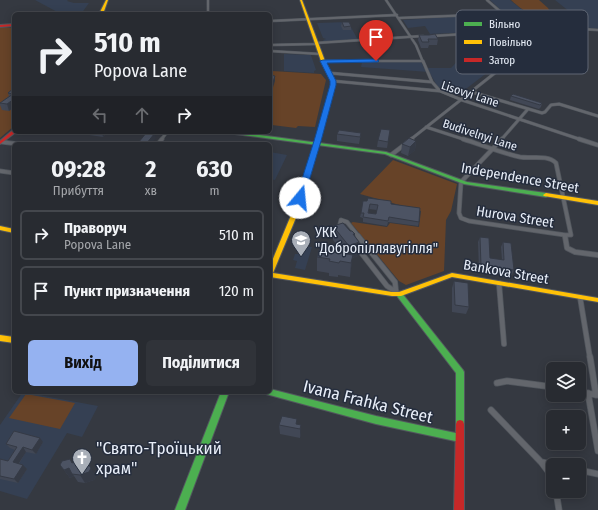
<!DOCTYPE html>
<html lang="uk">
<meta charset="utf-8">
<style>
:root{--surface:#282b31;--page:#303339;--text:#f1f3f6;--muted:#a5a7ab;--line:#44474d;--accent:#95b2f1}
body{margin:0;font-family:"Fira Sans Condensed",sans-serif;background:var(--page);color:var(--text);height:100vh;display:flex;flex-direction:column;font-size:15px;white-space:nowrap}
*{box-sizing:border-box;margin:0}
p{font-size:13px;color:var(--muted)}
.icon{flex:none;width:22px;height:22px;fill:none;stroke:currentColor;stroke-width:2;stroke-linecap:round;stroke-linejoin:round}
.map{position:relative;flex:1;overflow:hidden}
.side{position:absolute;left:12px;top:142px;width:260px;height:252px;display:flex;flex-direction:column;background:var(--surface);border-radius:6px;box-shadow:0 2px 10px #0003,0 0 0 1px var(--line)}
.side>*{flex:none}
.banner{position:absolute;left:12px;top:12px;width:260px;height:122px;border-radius:6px;box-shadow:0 2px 10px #0003,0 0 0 1px var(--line);background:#282b31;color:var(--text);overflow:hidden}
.buttons{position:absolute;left:546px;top:362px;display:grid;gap:8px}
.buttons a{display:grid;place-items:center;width:40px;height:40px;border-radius:6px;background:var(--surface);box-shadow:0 2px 10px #0003,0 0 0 1px var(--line);font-size:20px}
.pin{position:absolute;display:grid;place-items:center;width:34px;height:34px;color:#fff;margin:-41px -17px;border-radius:50% 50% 50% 0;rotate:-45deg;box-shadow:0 0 4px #0007}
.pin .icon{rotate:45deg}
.me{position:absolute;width:44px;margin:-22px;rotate:17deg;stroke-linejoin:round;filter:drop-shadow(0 0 3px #0008)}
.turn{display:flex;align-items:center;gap:14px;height:84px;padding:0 16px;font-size:18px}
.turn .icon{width:52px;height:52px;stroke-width:2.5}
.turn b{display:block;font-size:28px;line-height:34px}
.lanes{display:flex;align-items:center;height:38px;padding:0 16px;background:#0003;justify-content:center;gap:20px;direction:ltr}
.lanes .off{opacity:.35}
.eta{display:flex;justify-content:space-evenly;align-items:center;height:68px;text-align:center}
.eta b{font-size:24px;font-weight:700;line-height:28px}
.cta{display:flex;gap:8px;margin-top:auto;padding:8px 16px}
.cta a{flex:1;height:46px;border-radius:6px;background:var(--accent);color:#111;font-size:16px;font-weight:700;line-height:46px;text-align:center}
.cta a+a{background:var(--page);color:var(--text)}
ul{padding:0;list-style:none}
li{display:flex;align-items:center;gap:12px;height:50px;margin:0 8px 6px;padding:0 8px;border:2px solid var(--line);border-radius:6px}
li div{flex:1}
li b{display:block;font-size:15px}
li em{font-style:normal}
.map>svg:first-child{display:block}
.built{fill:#354053}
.green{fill:#674328}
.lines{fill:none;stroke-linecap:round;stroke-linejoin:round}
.street-far4-casing{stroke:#52575e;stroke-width:3}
.street-far3-casing{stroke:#52575e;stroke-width:3.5}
.street-far2-casing{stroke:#52575e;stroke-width:5}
.street-far1-casing{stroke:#52575e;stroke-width:6}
.street-casing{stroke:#52575e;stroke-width:7}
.fast-casing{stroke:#52575e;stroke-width:2}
.slow-casing{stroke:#52575e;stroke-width:2}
.jam-casing{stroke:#52575e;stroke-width:2}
.street-far4{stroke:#63666c;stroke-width:2}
.street-far3{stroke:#63666c;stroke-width:2.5}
.street-far2{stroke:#63666c;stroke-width:3.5}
.street-far1{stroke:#63666c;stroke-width:4.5}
.street{stroke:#63666c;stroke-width:5.5}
.fast{fill:#4caf50;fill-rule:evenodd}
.slow{fill:#ffc107;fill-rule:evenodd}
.jam{fill:#c62828;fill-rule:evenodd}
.wall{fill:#414755;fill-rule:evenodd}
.shaded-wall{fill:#353a45}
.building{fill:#4c5363;stroke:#353a45;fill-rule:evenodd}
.route{fill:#1a73e8;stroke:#114b97}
.labels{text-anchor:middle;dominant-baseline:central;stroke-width:3;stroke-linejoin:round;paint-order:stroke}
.far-street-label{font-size:12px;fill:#e8eef8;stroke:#252d3d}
.street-label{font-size:14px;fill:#e8eef8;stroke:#252d3d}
.poi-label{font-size:14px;fill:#e8eef8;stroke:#252d3d;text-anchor:start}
.near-street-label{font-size:17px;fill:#e8eef8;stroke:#252d3d}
.near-poi-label{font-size:17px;fill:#e8eef8;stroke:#252d3d;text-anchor:start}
.key{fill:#252d3d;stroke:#606775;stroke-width:1}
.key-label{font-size:11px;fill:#e8eef8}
</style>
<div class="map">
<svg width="598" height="510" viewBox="0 0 598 510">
<rect width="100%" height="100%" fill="#353941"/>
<path class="built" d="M35,0H68L67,1L74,3H89L81,14H61Z
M490,0H510L525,12L504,13Z
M555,0H598V29L584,27L570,12Z
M480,15L495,31L430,34L425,26L408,28L403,20Z
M348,22L358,40L324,42L323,40L326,39L323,38L317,23Z
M479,43H492L519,50L501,62L458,95L438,87L429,72L361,67L362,62L421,61L424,68H451L470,48Z
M284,54L311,55L316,70L314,71V73L284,71Z
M270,152L287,155L275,180L270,179Z
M302,246L312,247L305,270L295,268L297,261L293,260L295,254H299Z
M23,392L98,406L82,437L67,433L27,499L0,491V425Z"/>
<path class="green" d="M511,0H539L548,8L550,12L549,15C530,15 524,12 511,0Z
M0,27L14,28V126L0,138Z
M272,71L321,74L326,80L315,127L298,126L296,128L272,125L270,129V76Z
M393,160L457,184L451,211L446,220L444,271L406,285L399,281L351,223L353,222L387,227L390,223L419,227L421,211L360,194Z
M26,394L75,403L60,429L9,418Z"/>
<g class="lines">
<defs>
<path id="street-far4" d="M208,0V14
M386,0L416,45L423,62
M487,0L502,13
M399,18L525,13L545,22L544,29
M270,21L397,15
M432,36L566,28L598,30
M316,43L423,36
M270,45L316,44
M270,51L320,54
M323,61H422
M509,62L551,29"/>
<path id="street-far3" d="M423,61L432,82L440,91
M329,73L432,82
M333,81L440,91L462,100L582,140
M472,92L542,113L545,112L551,105L559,104L598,116
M426,127L466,140
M161,140L167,132
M410,140L510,61
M501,140L528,109"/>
<path id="street-far2" d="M463,139C482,145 501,153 520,157C531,159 547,154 556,163L571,235H565V237
M502,139L461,182L459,213L461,218L469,221L565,235
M579,139L598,145
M2,142L18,144
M158,144L162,139
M391,155L412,139
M0,171L14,173
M342,228L340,224L341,220L347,222L359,237"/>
<path id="street-far1" d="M358,236L395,282L396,291
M565,236L567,248L575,252L598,255
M356,246L387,286L399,294
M499,283L504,344
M580,297L590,358"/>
<path id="street" d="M590,357L596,395
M497,383L507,381L553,387
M579,392L598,395
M588,393L598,451
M491,410L541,462
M579,470L598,474
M553,478L541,462L556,465
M556,491L559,510"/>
<path id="fast" d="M225,132H237L386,152L467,182L546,193L549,195L546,197L464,184L385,154L227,133Z
M397,292H401L463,370L464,372V424L463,427L460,428L457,427L456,424V373L397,296L396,294Z
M270,389L376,416L460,434L463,435L464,438L463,441L460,442L376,424L266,394L265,392H270Z
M221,392H229L185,510H175Z"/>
<path id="slow" d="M106,0H108L103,14H99Z
M300,0H302L325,61L335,81V85L319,144L300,208L273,273L392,292H399L452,273L598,298V302L452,277L401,296H392L270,277V266L294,208L315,144L331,85V81L321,61Z
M546,193L598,201V205L544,196L543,195Z
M0,226L14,229V233L0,230Z
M0,335L14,337V343L0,341Z"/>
<path id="jam" d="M14,24V26L0,27V25Z
M12,131H14V132H16L0,144V141Z
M460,420L463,421L464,424V510H454L456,424L457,421Z"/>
</defs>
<use href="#street-far4" class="street-far4-casing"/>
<use href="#street-far3" class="street-far3-casing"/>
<use href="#street-far2" class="street-far2-casing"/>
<use href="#street-far1" class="street-far1-casing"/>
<use href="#street" class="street-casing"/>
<use href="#fast" class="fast-casing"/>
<use href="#slow" class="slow-casing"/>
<use href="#jam" class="jam-casing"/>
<use href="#street-far4" class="street-far4"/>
<use href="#street-far3" class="street-far3"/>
<use href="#street-far2" class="street-far2"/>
<use href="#street-far1" class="street-far1"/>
<use href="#street" class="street"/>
<use href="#fast" class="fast"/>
<use href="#slow" class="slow"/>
<use href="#jam" class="jam"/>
</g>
<path class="wall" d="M342,22L351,26V30H343L341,26Z
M463,23L472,28L471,31H466L462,27Z
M534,24L531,35L524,40L518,39L521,28Z
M419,35L438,39L437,45H429L428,48H421L418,40Z
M494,37L506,39L500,44L493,43Z
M14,88V107L9,111L2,110L0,105V103L9,96L8,93Z
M511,96L542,103L541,107L539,109L510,100Z
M81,132H106L107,133L103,137L82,134Z
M361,133L359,144L337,141V134Z
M389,136L387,148L377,147L378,140Z
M416,141L415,150L408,156L401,153L402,144Z
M367,201L391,204L419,222L418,226L388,222L387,226L363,222V218L360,217L361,213ZM369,209L377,210L376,214L369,213Z
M333,226L354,236L359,242L358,256L352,258L351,269L350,277L338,275V277L329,276V273L317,271V257L343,253L333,240Z
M480,237L490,258L502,260L501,247L503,242L514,270L512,275L479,270L478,242Z
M454,281L469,307L466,314L452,312V288Z
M279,425H301V433L300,438L280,434Z
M43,442L36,454L26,452L19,464L27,469L18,483L0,479V459L8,461L15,450L10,448L6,444Z
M72,463L96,476L94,480L85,483L78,482L74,476L70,478L60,465Z"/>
<path class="shaded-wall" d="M534,24L531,35L524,40L527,29Z
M507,33L506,39L500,44L501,39Z
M275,76V81L270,97V90Z
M14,99V107L9,111L7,104Z
M102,132H106L107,133L103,137Z
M152,132H158L155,135L156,138L151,144H146Z
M416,141L415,150L408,156L410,147Z
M353,234H355L354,244L359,242L358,256L352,258L351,269L350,277L351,263L348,260L349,246Z
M301,425V433L300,438V429Z
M40,438L43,442L36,454L32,450Z
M23,447L26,452L17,466L13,462Z
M23,465L27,469L18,483L14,479Z
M69,468L74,476L70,478L64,470Z
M91,468L96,476L94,480L85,483L80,475Z"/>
<path class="building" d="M342,22H349L351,26L344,27Z
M435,34L438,39H428L429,42H422L419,35H429Z
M270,75L275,76L270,90Z
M14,88V99L7,104L0,103L13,94L8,93Z
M513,94L542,103L540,105L511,96Z
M381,129L390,130L388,142L378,140Z
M339,130L361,133L360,137L337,134Z
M147,132L155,133L146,144L138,143Z
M409,138L416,141L410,147L402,144Z
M368,198L391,201V204L420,208L419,222L389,217L388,221L363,217L364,213H361L363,201H367ZM370,204L378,205L376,214L368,213Z
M343,223L350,231H352L355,234H353L359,242L349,246L333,226Z
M480,237L489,238L490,258L504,260L503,242L511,243L514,270L481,266Z
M319,249L353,255L351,263L340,261L339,263L329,261L330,259L317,257Z
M454,281L468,283L469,307L455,305Z
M282,416L297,419L296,424L301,425L300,429L279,425Z
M14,431L40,438L32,450L23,447L13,462L23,465L14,479L0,476V459L8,461L17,447L6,444Z
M70,459L72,463L79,460L86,461L91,468L89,472L80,475L72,474L69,468L64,470L60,465L62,461Z"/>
<path class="route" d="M376,59L379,61L378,62L327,63L336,81V85L321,141L304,198L300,200H297L296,198L314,141L330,85V81L320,61L323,60Z"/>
<defs>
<symbol id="university-pin" viewBox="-11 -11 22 30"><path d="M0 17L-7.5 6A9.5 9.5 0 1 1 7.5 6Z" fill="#a9afb8" stroke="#252d3d"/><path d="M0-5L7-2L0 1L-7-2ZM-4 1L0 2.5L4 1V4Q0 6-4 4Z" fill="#fff"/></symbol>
<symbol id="church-pin" viewBox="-11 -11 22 30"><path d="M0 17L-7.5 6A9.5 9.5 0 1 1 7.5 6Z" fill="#a9afb8" stroke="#252d3d"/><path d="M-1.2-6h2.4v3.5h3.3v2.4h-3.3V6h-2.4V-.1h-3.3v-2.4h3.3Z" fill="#fff"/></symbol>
</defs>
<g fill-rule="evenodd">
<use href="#university-pin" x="290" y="229" width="22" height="30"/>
<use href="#church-pin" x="71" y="447" width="22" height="30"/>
</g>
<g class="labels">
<g class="far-street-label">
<text transform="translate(470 94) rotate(18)">Lisovyi Lane</text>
<text transform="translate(480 135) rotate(18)">Budivelnyi Lane</text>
</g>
<g class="street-label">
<text transform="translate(520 178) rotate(10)">Independence Street</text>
<text transform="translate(515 217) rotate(9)">Hurova Street</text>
<text transform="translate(506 272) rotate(10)">Bankova Street</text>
</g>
<g class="poi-label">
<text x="315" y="232">УКК<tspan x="315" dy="16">"Добропіллявугілля"</tspan></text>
</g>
<g class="near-street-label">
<text transform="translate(368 402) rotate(14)">Ivana Frahka Street</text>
</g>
<g class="near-poi-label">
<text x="96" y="448">"Свято-Троїцький<tspan x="96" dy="20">храм"</tspan></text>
</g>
</g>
<rect x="456" y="10" width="132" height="64" rx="6" class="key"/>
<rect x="464" y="22" width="18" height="4" fill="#4caf50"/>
<rect x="464" y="40" width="18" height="4" fill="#ffc107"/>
<rect x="464" y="58" width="18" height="4" fill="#c62828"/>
<g class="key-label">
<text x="489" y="28">Вільно</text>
<text x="489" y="46">Повільно</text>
<text x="489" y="64">Затор</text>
</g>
</svg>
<div class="buttons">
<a><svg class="icon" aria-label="layers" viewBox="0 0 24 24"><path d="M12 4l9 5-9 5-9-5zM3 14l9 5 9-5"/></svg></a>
<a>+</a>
<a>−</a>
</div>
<div class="pin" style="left:376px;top:61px;background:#d93025"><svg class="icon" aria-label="arrive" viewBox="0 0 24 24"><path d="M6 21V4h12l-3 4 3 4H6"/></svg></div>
<svg class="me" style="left:300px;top:198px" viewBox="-20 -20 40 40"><circle r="19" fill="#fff"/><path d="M0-13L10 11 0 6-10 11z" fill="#1a73e8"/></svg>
<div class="banner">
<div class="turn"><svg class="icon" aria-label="right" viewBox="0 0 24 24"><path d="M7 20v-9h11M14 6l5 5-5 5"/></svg><div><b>510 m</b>Popova Lane</div></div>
<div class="lanes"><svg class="icon off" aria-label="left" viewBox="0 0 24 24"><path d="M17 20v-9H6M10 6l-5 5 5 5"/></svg><svg class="icon off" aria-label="ahead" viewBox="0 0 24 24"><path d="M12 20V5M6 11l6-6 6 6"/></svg><svg class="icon" aria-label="right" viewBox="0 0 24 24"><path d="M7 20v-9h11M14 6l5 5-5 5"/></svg></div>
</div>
<section class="side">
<div class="eta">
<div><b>09:28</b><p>Прибуття</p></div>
<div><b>2</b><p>хв</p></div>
<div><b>630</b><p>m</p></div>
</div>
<ul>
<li><svg class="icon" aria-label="right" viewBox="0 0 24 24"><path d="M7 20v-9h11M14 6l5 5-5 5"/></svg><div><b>Праворуч</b><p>Popova Lane</p></div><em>510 m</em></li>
<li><svg class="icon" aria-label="arrive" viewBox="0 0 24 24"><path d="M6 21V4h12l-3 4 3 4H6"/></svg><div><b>Пункт призначення</b></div><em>120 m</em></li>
</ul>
<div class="cta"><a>Вихід</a><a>Поділитися</a></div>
</section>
</div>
